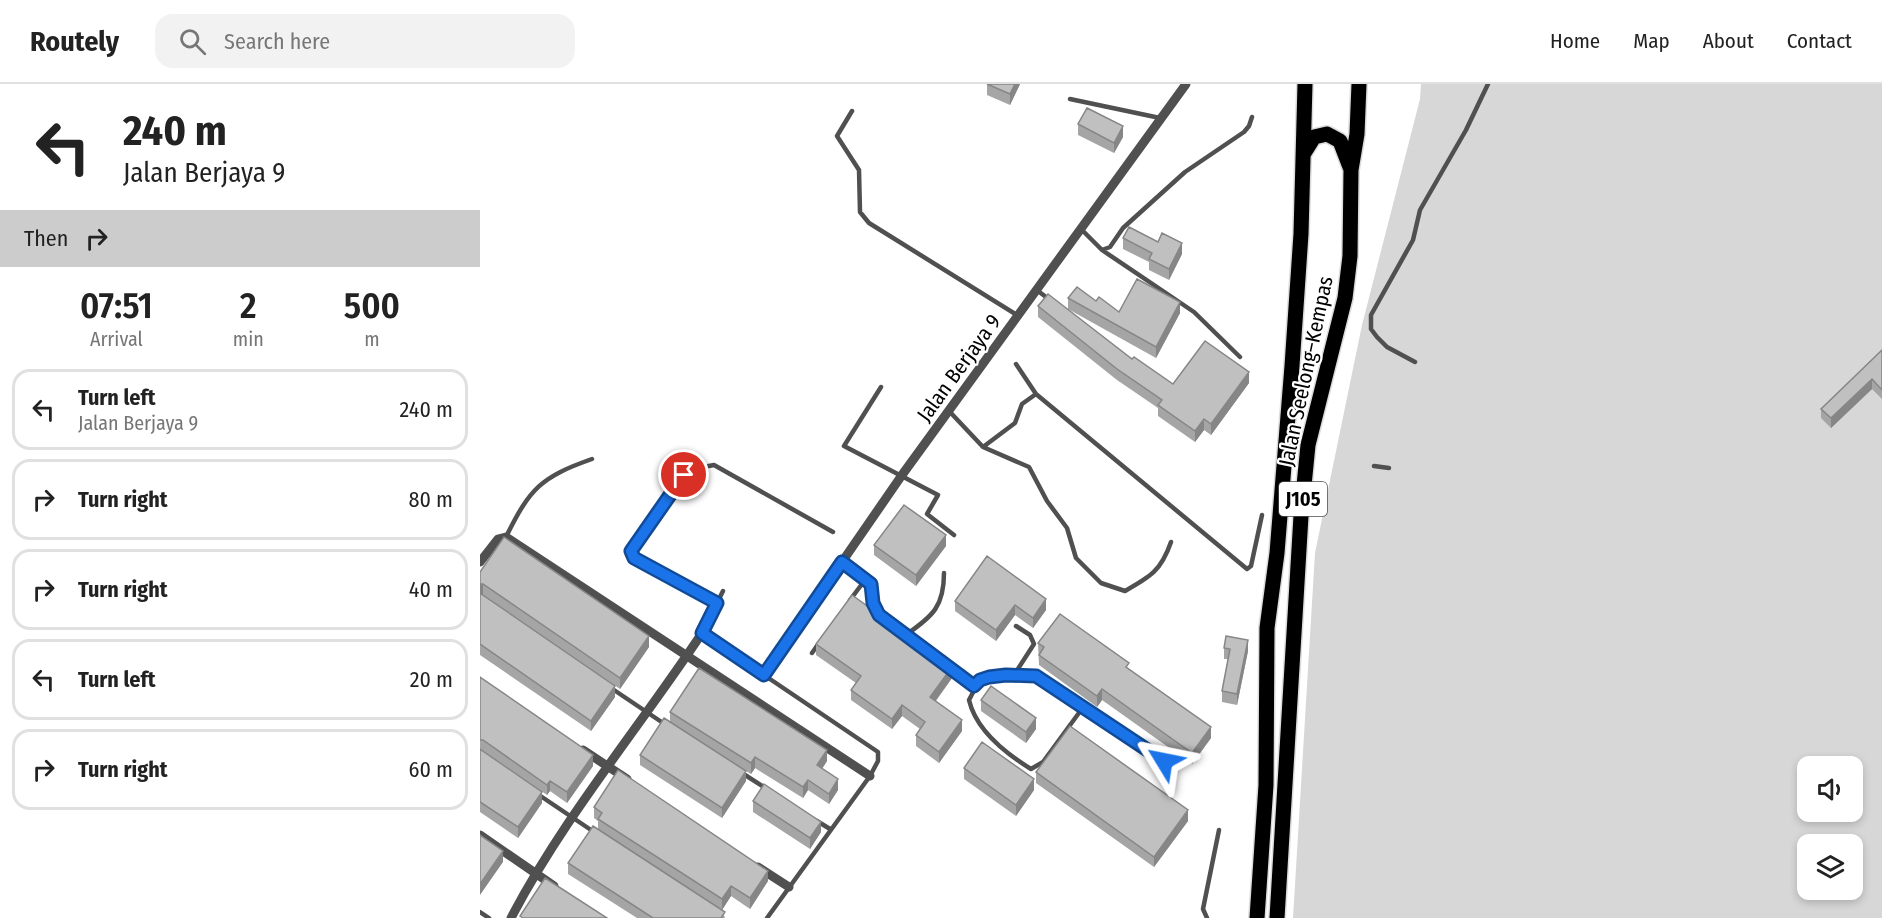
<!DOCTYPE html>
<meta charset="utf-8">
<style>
:root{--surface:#fff;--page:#f2f2f2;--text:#222;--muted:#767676;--line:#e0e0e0}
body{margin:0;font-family:"Fira Sans Condensed",sans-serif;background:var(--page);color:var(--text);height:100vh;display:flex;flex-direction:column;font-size:22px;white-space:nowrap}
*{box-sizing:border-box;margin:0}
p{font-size:20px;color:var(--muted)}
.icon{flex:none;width:33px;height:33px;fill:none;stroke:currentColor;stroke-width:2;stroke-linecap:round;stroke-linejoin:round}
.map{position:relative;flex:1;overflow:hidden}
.side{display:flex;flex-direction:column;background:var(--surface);width:480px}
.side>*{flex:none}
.guide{background:#fff;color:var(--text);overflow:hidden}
.buttons{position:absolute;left:1317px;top:672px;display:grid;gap:12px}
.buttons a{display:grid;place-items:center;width:66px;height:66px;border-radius:12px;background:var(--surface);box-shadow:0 3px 9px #0003;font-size:30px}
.pin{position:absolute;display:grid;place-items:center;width:51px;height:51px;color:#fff;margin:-26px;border:3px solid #fff;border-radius:50%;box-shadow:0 2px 6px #0007}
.me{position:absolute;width:66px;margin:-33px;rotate:305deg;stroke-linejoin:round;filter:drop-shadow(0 0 4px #0008)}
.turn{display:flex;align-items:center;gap:21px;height:126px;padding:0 24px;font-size:27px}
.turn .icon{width:78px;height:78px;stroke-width:2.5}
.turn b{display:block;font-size:42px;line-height:51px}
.then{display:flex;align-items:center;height:57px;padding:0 24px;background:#0003;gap:12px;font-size:22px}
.eta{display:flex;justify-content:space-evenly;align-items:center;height:102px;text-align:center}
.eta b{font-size:36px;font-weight:600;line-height:42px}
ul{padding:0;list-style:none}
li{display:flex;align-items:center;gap:18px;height:81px;margin:0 12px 9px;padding:0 12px;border:3px solid var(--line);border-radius:18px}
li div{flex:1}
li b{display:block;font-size:22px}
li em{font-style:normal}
header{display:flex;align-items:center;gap:36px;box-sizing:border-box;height:84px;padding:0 30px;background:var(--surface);border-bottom:2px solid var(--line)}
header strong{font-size:28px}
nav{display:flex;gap:33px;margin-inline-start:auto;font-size:21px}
.search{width:420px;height:54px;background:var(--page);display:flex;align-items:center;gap:15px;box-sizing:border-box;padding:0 21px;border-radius:18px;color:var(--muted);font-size:22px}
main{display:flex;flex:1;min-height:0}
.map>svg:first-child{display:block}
.green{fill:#d7d7d7;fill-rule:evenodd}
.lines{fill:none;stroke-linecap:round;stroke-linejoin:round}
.primary-casing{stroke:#dbdbdb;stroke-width:18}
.lane{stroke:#505050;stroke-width:4.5}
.street{stroke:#505050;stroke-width:9}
.primary{stroke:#000;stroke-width:15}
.wall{fill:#a5a5a5}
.shaded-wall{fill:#868686}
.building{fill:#c0c0c0;stroke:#868686;stroke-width:1.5}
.route-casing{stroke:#114b97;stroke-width:15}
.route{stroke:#1a73e8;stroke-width:10}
.labels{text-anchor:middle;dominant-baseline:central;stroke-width:4.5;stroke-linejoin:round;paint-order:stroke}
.shield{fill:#fff;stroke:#4c4c4c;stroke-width:1.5}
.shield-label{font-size:20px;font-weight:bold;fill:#000}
.street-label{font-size:21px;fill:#000;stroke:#fff}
</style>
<header>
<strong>Routely</strong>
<div class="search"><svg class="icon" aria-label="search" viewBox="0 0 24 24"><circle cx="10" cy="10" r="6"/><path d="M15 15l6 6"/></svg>Search here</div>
<nav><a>Home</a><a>Map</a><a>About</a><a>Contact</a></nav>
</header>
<main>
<section class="side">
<div class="guide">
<div class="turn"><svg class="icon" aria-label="left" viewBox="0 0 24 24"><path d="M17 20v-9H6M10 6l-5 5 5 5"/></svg><div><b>240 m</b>Jalan Berjaya 9</div></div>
<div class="then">Then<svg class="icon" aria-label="right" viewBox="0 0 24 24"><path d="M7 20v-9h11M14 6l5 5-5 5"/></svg></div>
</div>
<div class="eta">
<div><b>07:51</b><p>Arrival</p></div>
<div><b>2</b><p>min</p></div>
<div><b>500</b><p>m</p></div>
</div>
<ul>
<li><svg class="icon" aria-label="left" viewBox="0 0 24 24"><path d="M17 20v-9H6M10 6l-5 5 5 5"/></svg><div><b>Turn left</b><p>Jalan Berjaya 9</p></div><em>240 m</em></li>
<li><svg class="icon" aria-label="right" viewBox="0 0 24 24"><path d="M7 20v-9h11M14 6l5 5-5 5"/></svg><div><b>Turn right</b></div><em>80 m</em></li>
<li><svg class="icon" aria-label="right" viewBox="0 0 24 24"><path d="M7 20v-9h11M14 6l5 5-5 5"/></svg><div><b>Turn right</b></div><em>40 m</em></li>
<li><svg class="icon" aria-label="left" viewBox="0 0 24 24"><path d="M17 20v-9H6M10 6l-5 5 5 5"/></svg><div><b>Turn left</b></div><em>20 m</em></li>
<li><svg class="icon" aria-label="right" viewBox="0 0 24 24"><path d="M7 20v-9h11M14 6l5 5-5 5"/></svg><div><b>Turn right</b></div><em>60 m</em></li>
</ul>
</section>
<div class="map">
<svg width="1402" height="834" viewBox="0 0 1402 834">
<rect width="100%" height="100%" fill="#fff"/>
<path class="green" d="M941,0H1402V834H813L835,469L882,241L940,15ZM1328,682H1372V728H1328ZM1328,760H1372V806H1328Z"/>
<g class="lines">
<defs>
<path id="primary" d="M824,69L834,53L847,50L860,57L870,83
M777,834L786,701L787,544L797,469L812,282L821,150L825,0
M797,834L821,432L828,361L865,214L870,172L871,86L877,50L879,0"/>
</defs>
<use href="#primary" class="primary-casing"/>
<path class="lane" d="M590,15L680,34
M372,27L357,52L379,86L380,128L389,139L537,231
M602,146L622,166L630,163L643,144L705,88L764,48L769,42L772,33
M622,166L714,228L760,273
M558,207L570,216
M935,278L907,263L897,253L891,245V231L933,156L940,126L986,46L1008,0
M536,280L556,310
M401,303L364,362L458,411L447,430L474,451
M470,328L503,363L535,339L542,320L556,310L767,485L771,482L782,431
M503,363L549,383L567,417L587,444L596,474L621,499L645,507C670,493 681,487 691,458
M894,382L909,384
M26,453C50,404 61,393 112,375
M362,478L391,500L393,519L401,533
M370,516L385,496
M237,519L160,479L154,474L151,467L204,391L213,385L234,381L353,448
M411,539L445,564
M222,549L243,507
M427,550C453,532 464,522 464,489
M332,569L339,559
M469,582L494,602
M284,591L398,668V677L390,692L287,834
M534,591L554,560L550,551L536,542
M131,604L186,641
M604,622L563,678L551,685C525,669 496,646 489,616L500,595L526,590L556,592L684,677
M262,689L287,705
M59,711L114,748
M337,737L350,745
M0,828L9,834
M727,834L723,825L739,746"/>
<path class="street" d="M0,478L18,455L26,453L390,692
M103,666L147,695
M0,751L74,802
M278,783L309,803
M31,834C84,733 159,644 222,549L284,591L422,391L706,0"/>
<use href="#primary" class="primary"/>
</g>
<path class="wall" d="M507,0H540L530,21L507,11Z
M598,40L643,53L634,69L598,51Z
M643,154L678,158L702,170L689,196L669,186V178L643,165Z
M588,214L616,217L639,228L700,229L676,274L588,225Z
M558,222L652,275L693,300L769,299L731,351L724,346L715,358L678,332V324L637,296L558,233Z
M1402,266V315L1392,305L1351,344L1341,334V325Z
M394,461L466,462L436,502L394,471Z
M507,472L566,526L553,544L535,531L516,557L475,527V517Z
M0,488L169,563L140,605L2,510L135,613L111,647L0,571Z
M558,559L649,585L731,654L712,680L622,616L617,623L559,581Z
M336,560L472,594L456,617L482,647L459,679L436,662V651L440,645L422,632L412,645L371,616V606L376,599L336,571Z
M744,564L768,567L757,621L742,618V607L748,575H744Z
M0,593L113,682L87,719L70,707L67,711L2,666L62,719L38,754L0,728Z
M501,616L556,645L546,659L501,627Z
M190,628L347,677L342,685L358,706L349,720L328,706L323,714L275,684L271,690L266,687V697L242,734L160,681V671L190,638Z
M484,684L554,706L536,732L484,695Z
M556,688L708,737L674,783L556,699Z
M273,717L341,748L330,765L273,728Z
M114,723L288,797L270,825L251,812L242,826L245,834H157L88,790V779L118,745V737L114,734Z"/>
<path class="shaded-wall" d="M535,0H540L530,21V10Z
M643,42V53L634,69V59Z
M702,159V170L689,196V185Z
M700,218V229L676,274V263Z
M769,288V299L731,351V340Z
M1392,295V305L1351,344V334Z
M724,335V346L715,358V347Z
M466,451V462L436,502V491Z
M0,500H3V510L0,511Z
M566,515V526L553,544V534Z
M535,521V531L516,557V546Z
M169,552V563L140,605V594Z
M768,556V567L757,621V610Z
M472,583V594L450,624V613Z
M135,602V613L111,647V637Z
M622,605V616L617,623V612Z
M422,621V632L412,645V635Z
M556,634V645L546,659V648Z
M482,636V647L459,679V668Z
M731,643V654L712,680V669Z
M347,666V677L337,692V681Z
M113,671V682L87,719V708Z
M275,673V684L271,690V679Z
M266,687V697L242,734V724Z
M358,695V706L349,720V710Z
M554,695V706L536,732V721Z
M328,696V706L323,714V703Z
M70,697V707L67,711V701Z
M62,708V719L38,754V743Z
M708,726V737L674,783V773Z
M341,738V748L330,765V754Z
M23,767V778L0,811V800Z
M288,787V797L270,825V814Z
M251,802V812L242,826V815Z"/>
<path class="building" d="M507,0H535L530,10Z
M607,24L643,42L634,59L598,40Z
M649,143L678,158L682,149L702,159L689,185L669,175L672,169L643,154Z
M657,195L700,218L676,263L588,214L597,203L616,217L619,213L639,228Z
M568,210L652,275L654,273L693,300L725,257L769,288L731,340L724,335L715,347L678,321L682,316L637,285L558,222Z
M1402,266V306L1392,295L1351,334L1341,325Z
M424,421L466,451L436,491L394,461Z
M24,453L169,552L140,594L3,500H0V488Z
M507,472L566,515L553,534L535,521L516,546L475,517Z
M0,509L135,602L111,637L0,560Z
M372,511L472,583L450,613L482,636L459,668L436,651L445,638L422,621L412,635L371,606L381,592L336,560Z
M580,530L649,579L646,583L731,643L712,669L622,605L617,612L559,571L564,563L558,559Z
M746,552L768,556L757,610L742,607L750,565L744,564Z
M219,584L347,666L337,681L358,695L349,710L328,696L323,703L275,673L271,679L190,628Z
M0,593L113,671L87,708L70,697L67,701L3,656H0Z
M511,602L556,634L546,648L501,616Z
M184,634L266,687L242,724L160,671Z
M590,642L708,726L674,773L556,688Z
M502,658L554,695L536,721L484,684Z
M0,665L62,708L38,743L0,718Z
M138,686L288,787L270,814L251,802L242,815L118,735L122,729L114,723Z
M284,700L341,738L330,754L273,717Z
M113,742L245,828L241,834H173L88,779Z
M0,751L23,767L0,800Z
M65,794L127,834H43L40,832Z"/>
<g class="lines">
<defs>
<path id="route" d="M204,391L151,467L154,474L237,519L222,549L284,591L362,478L391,500L393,519L399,531L494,602L500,596L509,593L526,591L556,592L684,677"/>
</defs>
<use href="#route" class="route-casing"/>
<use href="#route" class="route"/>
</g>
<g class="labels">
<rect class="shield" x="799" y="398" width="48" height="34" rx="4.5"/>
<g class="shield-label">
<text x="823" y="415">J105</text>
</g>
<g class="street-label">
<text transform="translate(479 284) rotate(-54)">Jalan Berjaya 9</text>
<text transform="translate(826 287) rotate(-78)">Jalan Seelong–Kempas</text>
</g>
</g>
</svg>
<div class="buttons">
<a><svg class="icon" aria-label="sound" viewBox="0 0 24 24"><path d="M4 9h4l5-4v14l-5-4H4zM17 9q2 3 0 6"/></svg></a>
<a><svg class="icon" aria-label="layers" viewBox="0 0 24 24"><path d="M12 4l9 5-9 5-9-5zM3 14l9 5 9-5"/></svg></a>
</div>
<div class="pin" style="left:204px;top:391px;background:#d93025"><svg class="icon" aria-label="arrive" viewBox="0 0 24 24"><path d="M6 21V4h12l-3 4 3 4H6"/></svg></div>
<svg class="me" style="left:684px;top:677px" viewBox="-20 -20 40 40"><path d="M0-17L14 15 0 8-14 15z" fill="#1a73e8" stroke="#fff" stroke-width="4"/></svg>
</div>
</main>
